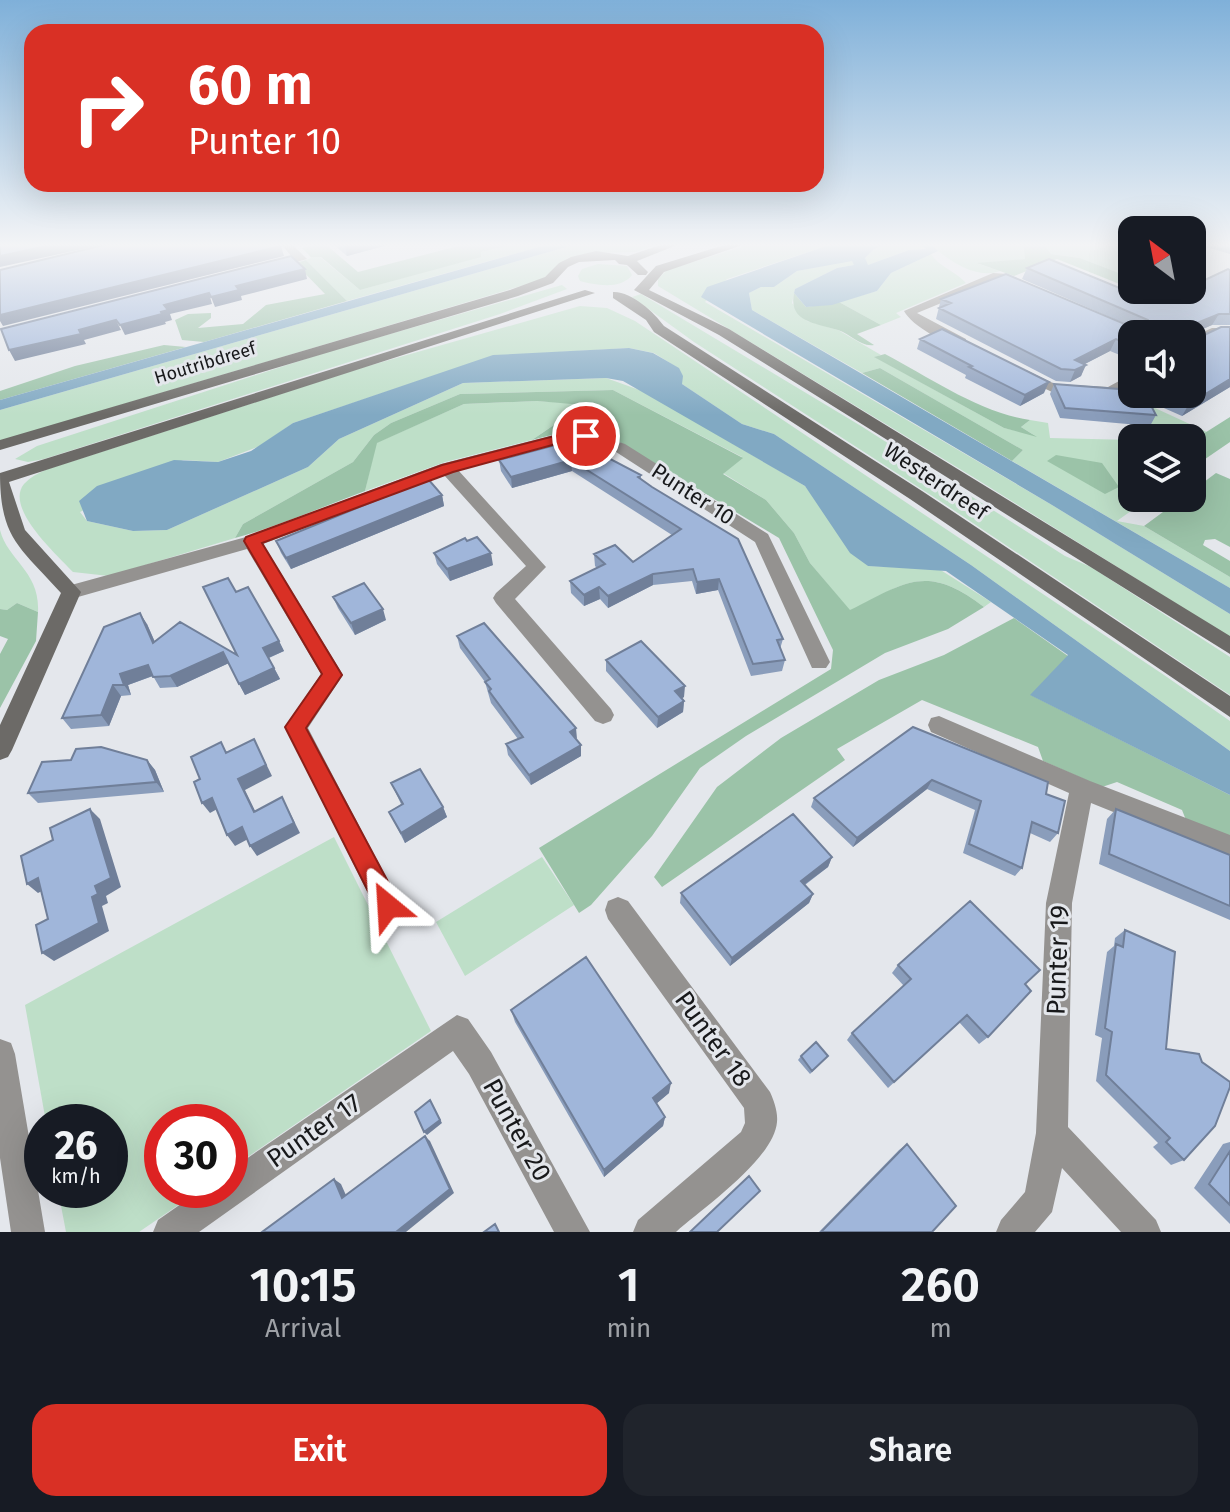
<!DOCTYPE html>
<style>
:root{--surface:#171b24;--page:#20242c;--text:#f1f3f6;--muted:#9ea1a6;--accent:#d93025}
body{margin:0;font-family:"Fira Sans",sans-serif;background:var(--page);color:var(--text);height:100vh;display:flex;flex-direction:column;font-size:30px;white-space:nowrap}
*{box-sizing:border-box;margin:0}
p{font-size:26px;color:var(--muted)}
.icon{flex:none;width:44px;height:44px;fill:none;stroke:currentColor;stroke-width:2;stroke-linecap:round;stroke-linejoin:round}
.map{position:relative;height:1232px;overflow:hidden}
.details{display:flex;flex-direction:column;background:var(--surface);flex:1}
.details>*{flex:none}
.banner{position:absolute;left:24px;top:24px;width:800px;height:168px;border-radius:24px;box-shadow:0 8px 32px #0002;background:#d93025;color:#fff;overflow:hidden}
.needle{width:52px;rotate:328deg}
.buttons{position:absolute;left:1118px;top:216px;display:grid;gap:16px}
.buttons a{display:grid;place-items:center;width:88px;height:88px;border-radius:16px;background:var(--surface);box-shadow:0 8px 32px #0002;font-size:40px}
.speed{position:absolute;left:24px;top:1104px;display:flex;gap:16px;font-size:40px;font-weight:700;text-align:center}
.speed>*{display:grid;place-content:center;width:104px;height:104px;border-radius:50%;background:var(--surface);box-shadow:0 8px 32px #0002;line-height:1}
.speed small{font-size:20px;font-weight:400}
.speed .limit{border:12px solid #d22;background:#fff;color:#111}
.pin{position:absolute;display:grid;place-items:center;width:68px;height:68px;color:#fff;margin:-34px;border:4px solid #fff;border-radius:50%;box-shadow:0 2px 8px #0007}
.me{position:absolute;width:88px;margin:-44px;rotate:333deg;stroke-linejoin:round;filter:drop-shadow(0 0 6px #0008)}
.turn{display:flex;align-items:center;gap:28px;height:168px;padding:0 32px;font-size:36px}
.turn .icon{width:104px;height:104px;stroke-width:2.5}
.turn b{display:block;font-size:56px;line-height:68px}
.eta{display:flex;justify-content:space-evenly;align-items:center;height:136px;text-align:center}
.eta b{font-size:48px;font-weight:600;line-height:56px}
.button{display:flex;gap:16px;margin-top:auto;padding:16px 32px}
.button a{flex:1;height:92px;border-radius:24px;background:var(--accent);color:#fff;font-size:32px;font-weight:600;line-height:92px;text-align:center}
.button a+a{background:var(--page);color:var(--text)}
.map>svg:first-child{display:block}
.green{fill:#bedfc8}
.forest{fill:#9bc3a8}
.water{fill:#81a9c3}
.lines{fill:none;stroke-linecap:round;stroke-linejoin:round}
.street{fill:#949290;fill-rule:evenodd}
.secondary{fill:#6c6a67;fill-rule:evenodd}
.wall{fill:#8a9dbb}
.shaded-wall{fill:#707f99}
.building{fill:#a0b6da;stroke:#707f99;stroke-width:2}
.route{fill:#d93025;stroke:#8d1f18;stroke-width:2}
.labels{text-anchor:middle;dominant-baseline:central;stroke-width:6;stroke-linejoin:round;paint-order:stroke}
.far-street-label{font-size:18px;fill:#18191b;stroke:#e4e7ec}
.street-label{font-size:22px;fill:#18191b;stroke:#e4e7ec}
.near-street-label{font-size:26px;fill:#18191b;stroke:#e4e7ec}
</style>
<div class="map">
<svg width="1230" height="1232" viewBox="0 0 1230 1232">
<rect width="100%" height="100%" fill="#e4e7ec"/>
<path class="green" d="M518,243H553L347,301L306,260L311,258L309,255L320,257L360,290L481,256V252Z
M580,243H661L636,252L591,253L568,258L541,280L0,441V410Z
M755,243H835L727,279L705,302L1052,505L1230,614V637L973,477L658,286V279L667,270Z
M889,243H919L927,248L909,250L868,265L864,259L874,249Z
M936,243H1026L1023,244L1025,259L979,264L1000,271C975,280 947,259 931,245Z
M1034,243H1121L1132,247V278L1080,258L1051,254L1045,246Z
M931,254C938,266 955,271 966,283L896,313L901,317L881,325L839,302L877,291L891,273Z
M851,260L855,265L837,268L795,289L792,303L807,321L838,330L881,355L875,357L1004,428L1034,435L1021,427L1030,420L1048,423L1050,438L1132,440V498H1149L1117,521L1144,526L1230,577V588L1012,461L1023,450L880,368L862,373L752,310L749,293L761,287H774L797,271Z
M598,264L627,266L632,275C621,290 595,285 580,281L578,276L582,269Z
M562,285L567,289L500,314L44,459L28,462L15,459L37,446L327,352Z
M641,294L861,426L1065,556L1091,567L1230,657V695L943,503L694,342L632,297Z
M580,306L607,308L635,321L1164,675L1230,721V751L971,565L774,434L742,424L682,384L678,368L654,353L629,348L493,356L293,423L260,446L218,462L183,460L80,512L87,521L133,531L167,530L308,467L339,439L463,383L606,378L645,392L805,486L868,566L939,569L991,602L984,607C927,563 906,582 850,611L810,563L794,533L766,500L723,473L742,457L613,390L460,394L391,423L374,435L353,462L243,524L235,538L109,576L73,572C58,556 4,508 24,484C36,471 54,467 70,462L361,368Z
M1129,396L1207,432L1193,441L1185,437L1153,438Z
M537,401L584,404L532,440L445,462L365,491L376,443L464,404Z
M0,530C8,561 40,571 38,612L17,603L7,610L0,609Z
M334,837L431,1031L230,1169V1122H162V1190H200L139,1232H66L58,1190H110V1122H46L25,1005Z
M542,857L574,905L465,976L436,922Z"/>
<path class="forest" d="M324,243L358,272L470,243H518L481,252V257L360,290L321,257H311L302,248Z
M1023,243L1045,246L1051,254L1080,258L1132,278V289L1057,259L1014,276L977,263L1025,259Z
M306,260L347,301L204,342L182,340L175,320L188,314L211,313V318L198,328L243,324L266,305L325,294L295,263Z
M794,293L806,307L839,302L881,325L857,334L874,345C860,347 851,334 838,330C817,323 788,323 794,293Z
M164,345L186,347L0,400V391L75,366Z
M885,354C931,378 978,412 1030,420L1021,427L1037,437L1004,428L874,357Z
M880,368L1023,450L1012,461L862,373Z
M613,390L743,458L723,474L766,500L794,533L810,563L850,610C906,582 927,563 984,607L948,629L885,653L746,736L700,768L652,836L591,905L579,913L539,848L831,669L833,650L779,538L591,425L532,440L583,405L537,401L464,404L377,443L365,491C321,507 280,526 235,538L243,524L353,462L374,435L391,423L460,394Z
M1230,417V442L1192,468V441Z
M1056,455L1102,463L1119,487L1105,494L1047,461Z
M1216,473L1230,479V547L1215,539L1205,540L1203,545L1230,561V577L1144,526L1182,498H1192V491Z
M17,603L38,612L36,641L0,708V654L8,639L0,636V609L7,610Z
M1014,618L1068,656L1031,695L1230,795V847L1188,825L1182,810L1117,782L1102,787L1043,761L1038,747L922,700L837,749L845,760L662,887L654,877L717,787L781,738L879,680L944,655Z"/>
<path class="water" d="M553,243H580L0,410V400Z
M835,243H889L874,249L865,258L868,265L909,250L926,249L919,243H936L932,245L938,251L891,273L877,291L832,305L806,307L794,293L795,289L837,268L854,265L852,261L797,271L774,287H761L749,293L752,310L1230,588V614L1052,505L701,297L707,287Z
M629,348L653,353L679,368L683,376L682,384L742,424L774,434L971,565L1230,751V795L1030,695L1068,655L946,571L868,566L850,553L805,486L623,381L606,378L463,383L339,439L308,467L167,530L133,531L87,521L79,501L97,486L174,460L218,462L251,451L293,423L493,355Z"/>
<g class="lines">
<path class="street" d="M280,243H291L307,259L268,270V264L293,258Z
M993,273L1008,274L1030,285L1024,289L995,281L917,313L966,339V345C948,347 912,326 904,311Z
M1212,328H1230V336H1214L1192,346V337Z
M1026,370L1055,384L1108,387L1132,374V384L1111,396L1052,392L1021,377L1019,374Z
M570,431H586L625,444L768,534L830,662L826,668H812L755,542L613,450L585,441H570L458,470L546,567L515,599L611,709L614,715L611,721L603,724L595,721L496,603L493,598L496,593L526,566L444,475L263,544L343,675L308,728L401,906L397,915L388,919L379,915L285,727L321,674L247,549L71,599L61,592L64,587L246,537L441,464Z
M939,716L1090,781L1230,835V859L1091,803L1072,903L1068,1127L1156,1220L1161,1232H1121L1062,1168L1052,1212L1035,1232H996L1001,1220L1025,1192L1036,1133L1046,903L1069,793L931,732L928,725L931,718Z
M618,897L628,901L770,1092C774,1101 778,1112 777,1122C774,1159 703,1208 676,1232H633L638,1220L741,1132L745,1123L744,1108L608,919L605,910L608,901Z
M457,1015L468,1019L491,1052L590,1232H554L469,1074L453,1051L199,1232H153L158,1220L201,1190H230V1170Z
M0,1039L11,1043L15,1054L45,1232H11L0,1158Z"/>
<path class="secondary" d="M666,243H682L637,261L648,272L646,275H638L627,265L619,264L615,260L579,262L568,267L553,283L518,296L0,450V440L510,290L545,277L559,263L571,257L596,251L628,256Z
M731,243H748L664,272L649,290L729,329L1230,636V654L719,335L634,290L656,266Z
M585,290L595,293L9,482L25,530L81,592L12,750L8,757L0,760V725L61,593C20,547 0,539 0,473Z
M613,292C631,291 654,312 664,326L922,491L1230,696V717L910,499L654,332L646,320L613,298Z"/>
</g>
<path class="wall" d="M332,243H395L347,256Z
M1193,243H1230V254Z
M1027,268L1156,303L1230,270V325H1212L1196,332V334L1230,387L1182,416L1148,401L1156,415L1150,426L1060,418L1050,394L1054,384L1132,394H1192V334H1132V360L1110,351L1085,364L1081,376L1070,382L1056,381L936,319L941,299L1135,328L1022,279Z
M920,339L1044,393L1020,406L965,378L966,375L917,349Z
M574,440L641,475V479L783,639L780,649L785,660L782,671L751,676L718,590L696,594L692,581L653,585L608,608L600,599L584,606L571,593L570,581L597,568L595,566L594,554L633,562L672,535L572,471L512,488L501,471L499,460Z
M442,495L444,506L291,569L281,553L276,541Z
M434,553L493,565L450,581L437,564Z
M236,592L279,641L284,651L269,658L280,679L245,695L229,663L177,687L160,688L153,676L128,685L131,695L121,696L109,726L71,729L62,718L147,624L155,642L237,655Z
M333,597L386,620L355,635L338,608Z
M457,636L576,739L581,745V756L531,785L508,755L506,744L518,739L491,703L485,682L460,648Z
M606,660L684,697L682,698L684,701L683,712L657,728L606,671Z
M913,727L1046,794L1058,833L1050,842L1030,833L1022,868L1015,876L963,853L975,810L927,789L853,847L811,807L814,798Z
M71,760H147L155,770L164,792L38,803L28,793Z
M391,783L443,807L447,817L405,843L389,812L401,804Z
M1116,809L1230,855V920L1099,864L1107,819Z
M832,857L828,867L805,885L813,894L809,903L730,966L680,903L681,893Z
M1125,930L1166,1049L1184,1160L1171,1165L1153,1147L1158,1143L1096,1081L1102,1038L1095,1035L1107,952L1114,946L1115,938Z
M898,965L1025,984L988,1037L979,1044L959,1022L888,1088L847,1040L852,1033L904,986L892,973Z
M511,1010L669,1093L656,1104L665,1117L663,1126L604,1177L515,1022Z
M801,1056L825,1059L810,1074L798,1060Z
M1230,1142V1224L1194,1188L1223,1144Z
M907,1144L932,1232H819L899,1150Z"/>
<path class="shaded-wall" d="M61,243H110L0,267V256Z
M358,243H395L347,256L345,246Z
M281,246L284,256L3,326L0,321V315Z
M305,269L307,279L241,296L242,300L215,307L211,297L236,286Z
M209,293L212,304L170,314L172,320L165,322L166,324L125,335L120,325L161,312L164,305Z
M1219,314L1212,325L1191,334L1197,323Z
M116,320L121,330L84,340L86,344L15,361L9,350Z
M1116,339L1110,351L1073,370L1075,360Z
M1086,365L1081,376L1070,382L1075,370Z
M1230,379V387L1182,416L1189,404Z
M1049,382L1044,393L1020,406L1025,395Z
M571,460L572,471L512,488L511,477Z
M442,495L444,506L291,569L286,558Z
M491,553L493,565L450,581L447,569Z
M653,574V585L608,608V596Z
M719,579L718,590L696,594L697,582Z
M599,587L600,599L584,606V595Z
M383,609L386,620L355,635L351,623Z
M140,613L147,624L160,654L153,643Z
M279,641L284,651L268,658L263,648Z
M223,652L229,663L177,687L170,676Z
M148,665L155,675L128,685L131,695L124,685L120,674Z
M274,668L280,679L245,695L239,684Z
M113,685L121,696L109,726L101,715Z
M685,686L684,697L674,703L675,691Z
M684,701L683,712L657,728L658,717Z
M576,728L577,739L570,732Z
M254,739L272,776L245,790L261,823L254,812L238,779Z
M581,745V756L531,785L529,775Z
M147,760L155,770L164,792L156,782Z
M932,780L927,789L853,847L857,838Z
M282,797L300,833L257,856L250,846Z
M212,798L219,808L210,813L202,803Z
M443,807L447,817L405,843L401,833Z
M90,809L100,819L121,887L106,896L108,903L102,906L109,931L54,961L42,953L92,897L95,886Z
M242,827L250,838L235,846L227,835Z
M832,857L828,867L797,890L801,881Z
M38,878L50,887L38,893L27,884Z
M813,894L809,903L730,966L732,958Z
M671,1083L669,1093L651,1108L653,1098Z
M430,1100L442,1123L427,1135L424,1132Z
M665,1117L663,1126L604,1177V1170Z
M425,1136L430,1141L454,1193L406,1232H396Z
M334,1179L341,1184L349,1202L342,1198Z"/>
<path class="building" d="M0,243H61L0,256Z
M112,243H278L281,246L0,315V270Z
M340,243H358L345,246Z
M291,256L305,269L236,286L239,290L211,297L209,293L164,305L168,310L161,312L162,314L120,325L116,320L79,330L81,334L9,350L1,329Z
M1049,259L1156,303L1183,290H1192V286L1228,269L1230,270V314H1219L1197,323L1196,334L1200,337L1221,327H1230V379L1189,404L1166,394H1192V334H1132V346L1116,339L1075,360L1086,365L1075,370L1061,369L939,308L951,303L941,299L1006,274L1134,328L1150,324L1148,320L1027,268Z
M942,329L1049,382L1025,395L969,367L972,366L920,339Z
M1054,384L1132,390V394H1145L1156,415L1065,408Z
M574,440L641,475L638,477L652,487L738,539L783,639L777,640L785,660L753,664L719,579L697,582L693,569L653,574L608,596L599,587L584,595L570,581L605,564L594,554L615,545L633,562L681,529L571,460L511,477L499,460Z
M428,479L442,495L286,558L276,541Z
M477,537L491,553L447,569L434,553L465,538L467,541Z
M228,578L236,592L248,587L279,641L263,648L274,668L239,684L223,652L170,676L153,677L148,665L120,674L124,685H113L101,715L62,718L104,627L140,613L153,643L180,622L237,655L203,587Z
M364,583L383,609L351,623L333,597Z
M484,623L576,728L570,732L581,745L529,775L506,744L523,737L489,691L491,689L485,682L490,679L457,636Z
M641,641L685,686L675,691L684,701L658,717L606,660Z
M913,727L1048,782L1046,794L1065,801L1058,833L1032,822L1022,868L969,844L981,801L932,780L857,838L814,798Z
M254,739L266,765L238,779L254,812L282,797L294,823L250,846L242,827L227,835L212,798L202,803L194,782L200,779L191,757L221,742L226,753Z
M101,747L147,760L156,782L28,793L42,762L71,760L76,749Z
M420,769L443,807L401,833L389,812L403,804L391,783Z
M90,809L111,878L95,886L98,894L92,897L99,923L42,953L36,925L48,919L38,878L27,884L21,856L53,840L50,828Z
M1116,809L1230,855V906L1109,854Z
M793,814L832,857L801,881L813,894L732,958L681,893Z
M970,901L1040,970L1025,984L1031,991L988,1037L967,1015L894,1082L852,1033L911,979L898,965Z
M1125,930L1175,952L1166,1049L1199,1054L1202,1062L1230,1082V1087L1215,1126L1184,1160L1166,1142L1170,1138L1106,1075L1112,1032L1105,1028L1116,944L1123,947Z
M586,957L671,1083L653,1098L665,1117L604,1170L511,1010Z
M816,1042L828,1056L812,1071L801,1056Z
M430,1100L440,1120L424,1132L415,1112Z
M425,1136L450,1189L396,1232H262L334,1179L342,1198Z
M907,1144L956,1206L932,1232H821Z
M1230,1151V1205L1209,1184Z
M749,1176L760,1191L717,1232H690Z
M495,1224L499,1232H484Z"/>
<linearGradient id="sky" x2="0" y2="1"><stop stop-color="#7fb0d9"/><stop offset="0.59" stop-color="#f3f4f6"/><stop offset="1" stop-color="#f3f4f6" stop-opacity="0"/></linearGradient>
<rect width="1230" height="415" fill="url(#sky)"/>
<path class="route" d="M586,431L594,436L591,439L571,440L453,472L262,543L342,675L306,728L401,906L397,915L388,918L380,915L285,727L322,674L244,541L246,537L442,465L570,432Z"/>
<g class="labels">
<g class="far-street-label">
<text transform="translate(205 363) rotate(-17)">Houtribdreef</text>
</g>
<g class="street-label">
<text transform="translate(936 481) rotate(34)">Westerdreef</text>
<text transform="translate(693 494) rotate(33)">Punter 10</text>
</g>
<g class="near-street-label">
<text transform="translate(1058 960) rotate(-88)">Punter 19</text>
<text transform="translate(713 1039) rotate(54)">Punter 18</text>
<text transform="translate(517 1130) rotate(61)">Punter 20</text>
<text transform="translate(314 1131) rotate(-35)">Punter 17</text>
</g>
</g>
</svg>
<div class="buttons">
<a><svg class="needle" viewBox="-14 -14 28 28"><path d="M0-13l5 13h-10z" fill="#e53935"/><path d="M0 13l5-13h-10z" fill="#9ea1a6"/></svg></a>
<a><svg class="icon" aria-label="sound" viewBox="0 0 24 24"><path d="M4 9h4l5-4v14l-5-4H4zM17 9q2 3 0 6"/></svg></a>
<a><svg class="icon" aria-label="layers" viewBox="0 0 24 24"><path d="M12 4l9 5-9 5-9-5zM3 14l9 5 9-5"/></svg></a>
</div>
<div class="speed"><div>26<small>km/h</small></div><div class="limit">30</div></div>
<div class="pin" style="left:586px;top:436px;background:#d93025"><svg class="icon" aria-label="arrive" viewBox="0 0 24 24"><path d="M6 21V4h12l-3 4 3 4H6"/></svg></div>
<svg class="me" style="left:388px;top:906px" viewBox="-20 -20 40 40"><path d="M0-17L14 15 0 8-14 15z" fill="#d93025" stroke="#fff" stroke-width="4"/></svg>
<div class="banner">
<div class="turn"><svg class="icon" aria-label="right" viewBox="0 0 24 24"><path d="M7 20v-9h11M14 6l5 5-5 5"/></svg><div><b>60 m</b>Punter 10</div></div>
</div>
</div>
<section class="details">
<div class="eta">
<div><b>10:15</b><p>Arrival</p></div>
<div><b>1</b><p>min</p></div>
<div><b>260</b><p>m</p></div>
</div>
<div class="button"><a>Exit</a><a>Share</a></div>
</section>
